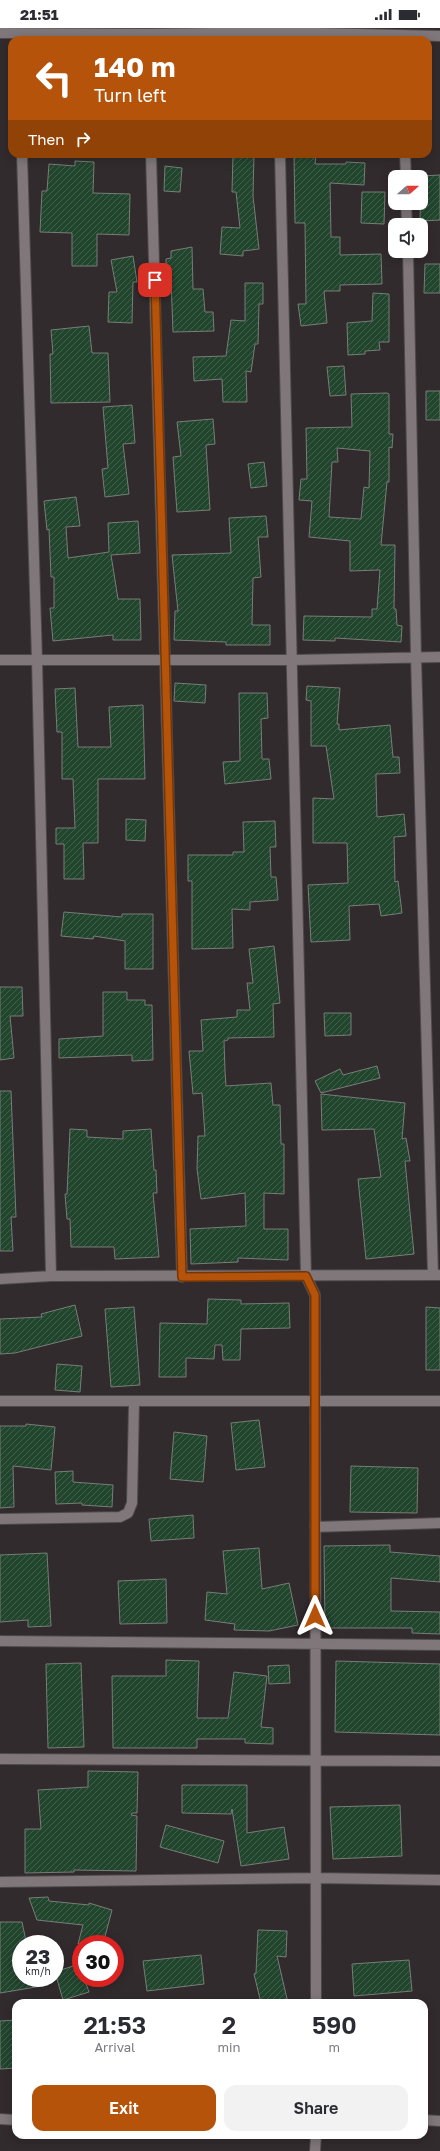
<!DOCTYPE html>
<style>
:root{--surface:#fff;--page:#f2f2f3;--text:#2b2b33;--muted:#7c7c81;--accent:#b45309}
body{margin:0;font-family:"Golos Text",sans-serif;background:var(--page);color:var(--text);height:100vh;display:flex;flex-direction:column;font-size:15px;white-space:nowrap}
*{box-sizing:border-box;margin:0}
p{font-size:13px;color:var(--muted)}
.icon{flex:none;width:22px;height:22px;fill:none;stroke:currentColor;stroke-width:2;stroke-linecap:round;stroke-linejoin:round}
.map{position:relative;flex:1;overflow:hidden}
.panel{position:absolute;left:12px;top:1971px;width:416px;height:140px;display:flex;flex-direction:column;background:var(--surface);border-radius:12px;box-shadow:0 2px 10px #0003}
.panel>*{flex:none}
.top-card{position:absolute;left:8px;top:8px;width:424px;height:122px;border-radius:12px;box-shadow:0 2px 10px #0003;background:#b45309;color:#fff;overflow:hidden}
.needle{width:26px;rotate:69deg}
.fabs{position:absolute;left:388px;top:142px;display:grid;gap:8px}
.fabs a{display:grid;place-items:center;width:40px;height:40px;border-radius:8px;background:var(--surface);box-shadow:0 2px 10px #0003;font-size:20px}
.speed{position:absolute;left:12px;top:1907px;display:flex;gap:8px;font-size:20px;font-weight:700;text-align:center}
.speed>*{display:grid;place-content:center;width:52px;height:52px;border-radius:50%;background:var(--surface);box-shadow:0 2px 10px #0003;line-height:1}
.speed small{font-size:10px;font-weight:400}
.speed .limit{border:6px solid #d22;background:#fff;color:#111}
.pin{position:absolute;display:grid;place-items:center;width:34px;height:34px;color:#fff;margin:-17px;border-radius:8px;box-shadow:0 2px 6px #0006}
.me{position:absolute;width:44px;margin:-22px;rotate:0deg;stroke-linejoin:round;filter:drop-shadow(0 0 3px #0008)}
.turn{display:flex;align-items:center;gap:14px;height:84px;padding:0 20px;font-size:18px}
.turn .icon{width:52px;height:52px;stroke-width:2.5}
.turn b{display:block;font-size:28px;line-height:34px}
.then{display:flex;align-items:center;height:38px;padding:0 20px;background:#0003;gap:8px;font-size:15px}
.eta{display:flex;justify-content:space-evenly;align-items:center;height:68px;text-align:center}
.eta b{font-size:24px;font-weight:600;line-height:28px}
.button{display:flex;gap:8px;margin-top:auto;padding:8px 20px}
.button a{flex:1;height:46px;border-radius:12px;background:var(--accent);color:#fff;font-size:16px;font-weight:600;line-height:46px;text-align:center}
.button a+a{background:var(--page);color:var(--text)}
.status{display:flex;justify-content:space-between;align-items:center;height:28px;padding:0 20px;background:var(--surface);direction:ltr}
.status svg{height:11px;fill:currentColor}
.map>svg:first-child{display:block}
.building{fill:url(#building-hatch);stroke:#777d78;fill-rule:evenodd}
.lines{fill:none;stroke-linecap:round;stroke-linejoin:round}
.minor-casing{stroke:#4e494b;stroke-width:12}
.minor{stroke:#7f7779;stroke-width:10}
.route-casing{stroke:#753606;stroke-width:10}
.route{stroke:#b45309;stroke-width:7}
</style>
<div class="status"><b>21:51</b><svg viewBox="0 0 49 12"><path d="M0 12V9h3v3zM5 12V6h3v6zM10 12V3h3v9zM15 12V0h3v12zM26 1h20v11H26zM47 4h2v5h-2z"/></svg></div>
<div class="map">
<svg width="440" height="2123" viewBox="0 0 440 2123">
<defs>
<pattern id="building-hatch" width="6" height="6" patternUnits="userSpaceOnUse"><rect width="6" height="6" fill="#22452e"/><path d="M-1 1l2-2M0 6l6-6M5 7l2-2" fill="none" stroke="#415f4b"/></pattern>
</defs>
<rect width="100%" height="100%" fill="#322b2d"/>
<path class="building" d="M233,126H254L253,168L259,221L243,223V228L220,226L222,199L240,200L236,164H232Z
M294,126H316L315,136H346V134L365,135L364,157L330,155L331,209H340V227L381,226L382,256L340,257V263H324L327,295L301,298L298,276H306L305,195H295Z
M75,133L94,134L93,165L130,166L129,207L97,206V238H72V205L40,204L42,163H47L49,136L75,138Z
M165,138L182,140L180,164L164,163Z
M440,147V192L420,193L421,148Z
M362,164H385L384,196L361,195Z
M192,219L193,261H203L205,284H213L214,303L173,304L171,251L166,252V231L171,230V223Z
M133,228L137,254H133L132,295L108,294L109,264H117L111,232Z
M425,236H440V265H424Z
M245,255H263V276H259L258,316H255L251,344L246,343L247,374H223L222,351L194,353L193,329L226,328L231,292L245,293Z
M373,265L389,266V314H379L380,322L365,323V326L348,327L347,295L372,293Z
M89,298L92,325H108L110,374L51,375L50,326H53L51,302Z
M344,338L346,367L330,368L327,339Z
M426,363H440V392H426Z
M387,365L389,366V406H393L392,420L389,419V454H387L381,517H395L394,581H396L397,597L402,598L401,614L335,610V613L303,612L304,588L372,589V581H377L380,542L350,543V513L309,509L312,473L299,472L301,451H307L306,400L352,399L351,366ZM337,420L370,423L369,460L364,459L361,491L329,489L332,434H338Z
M132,377L135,415L123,416L129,466L105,469L102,441L108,440L103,379Z
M213,391L215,416L206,417L210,482L177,484L173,429L181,428L177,394Z
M264,434L267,458L251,460L248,436Z
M76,469L80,498L66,499L68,530L109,524L108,495L138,493L140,525L111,527L118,571H140L141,612H113V607L53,613L50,580H54V549H51L49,501L47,502L44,473Z
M266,488L268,509H258L261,549L253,550L252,597H270V617H226V614L174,612L175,583H178L172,527L231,525L229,490Z
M175,655L206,657L205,675L174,673Z
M307,658L340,660L337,696H339V702L390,697L393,729H399L400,745L376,746V752L377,789L404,786L406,808L394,809L395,854L398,853L402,885L381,888L379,876L349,878L350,912L311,914L308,857L348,855L347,815H313V770L334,771L326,718H311V673L306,672Z
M75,660L78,719H111L109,679L143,677L145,751H98V815H83L84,851H64V816H56V800H75L73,751H62V704H57L55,661Z
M239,665H267L268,690L261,691L262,731H269L271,751L225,756L223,734L240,733Z
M126,791L146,792L145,813L126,812Z
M275,793L276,819H270L271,849H276L278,872L250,874V882L232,881L233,920L192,921V853H188V827H233V824H244L243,794Z
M64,884L122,889V886H153V941H125V913L94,908L93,911L61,908Z
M274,918L280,975L273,976L274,1009L228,1010V1012L224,1013L225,1043L226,1058L271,1055L273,1077H280L281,1116H284V1166L264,1165V1201H288V1232L238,1230V1234L191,1236L190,1201L246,1198L245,1165L201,1171L197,1141L198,1108H205L202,1065L193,1066L189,1023H203L201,992L237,989V982H250L247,955H253L249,921Z
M0,959H22L23,988H10L14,1030L0,1032Z
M103,964H127V972H145V977H152L153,1032L132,1033V1027L59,1030V1011L103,1008Z
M324,985H351V1007L325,1008Z
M377,1038L380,1050L321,1065L315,1053L340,1041L343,1047Z
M0,1063H11L16,1189H11L13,1223H0Z
M321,1066L405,1075L402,1111L406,1110L410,1133H405L414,1226L366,1231L358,1151L381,1149L374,1101L322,1102Z
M70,1101L87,1102V1109L123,1111V1103L151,1101L154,1142H156L157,1165H153L159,1229L115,1231L114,1219H71L70,1191H67L65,1166H67Z
M208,1271L241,1272V1276L289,1275L290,1300L241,1301L240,1332H223L222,1317H215L214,1331L186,1330V1349H159L160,1295L207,1296Z
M75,1277L82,1308L15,1325L0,1326V1291L42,1289L41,1286Z
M134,1279L140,1357L111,1359L105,1281Z
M426,1279L440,1280V1342H426Z
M57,1336L82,1338L80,1364L55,1362Z
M259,1392L265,1439L236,1442L231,1395Z
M26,1396L55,1399L51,1442L13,1438L14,1479L0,1480V1398H26Z
M174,1404L207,1408L203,1454L170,1451Z
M351,1438L418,1440L417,1485L350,1484Z
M73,1443V1454L113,1457L112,1479L82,1477V1475L56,1476L55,1444Z
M193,1487L194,1510L151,1513L149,1491Z
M390,1517V1524L440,1528V1554L391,1550V1583L440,1584V1606L412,1605V1600H325L324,1518Z
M259,1520L262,1561L289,1555L298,1597L269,1603L234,1602L235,1596L205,1592L207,1564L227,1566L223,1523Z
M47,1525L51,1598L28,1599V1592L0,1594V1527Z
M166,1551L167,1595L120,1596L118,1553Z
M166,1632L199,1633L197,1690H228L234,1644L267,1648L261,1699L273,1700V1716L245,1715V1711H197V1720H113L112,1648H166Z
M336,1633L440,1636V1707L335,1704Z
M81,1635L84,1719L48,1720L46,1636Z
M289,1637L290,1655L269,1656L268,1638Z
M88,1743L138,1744L137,1785H132L131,1787L137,1788L136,1843L74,1842V1844L25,1845V1801H41L38,1762L88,1759Z
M182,1757H247V1805L284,1799L289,1831L241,1838L232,1781L231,1786L182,1785Z
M400,1777L402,1828L333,1831L330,1779Z
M166,1797L224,1813L218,1835L160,1819Z
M48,1869L49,1873L89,1877V1875L112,1882L103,1916H78L83,1897L37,1892L29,1870Z
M0,1894H22L26,1913H21V1950H48V1957L0,1965Z
M258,1902L287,1903L286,1929L277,1928L288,1975H261L254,1946L256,1945Z
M201,1927L204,1956L147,1963L143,1933Z
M409,1932L412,1963L354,1968L352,1936Z
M79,1936L81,1950H84L89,1964L63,1972L55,1944Z
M16,1992V2040L0,2041V1993Z"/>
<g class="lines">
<defs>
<path id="minor" d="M0,5L148,6L277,4L440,8
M22,126L37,632L51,1248
M151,126L182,1249
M280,126L306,1248L315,1267L316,1975
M405,126L406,149
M406,175L407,197
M408,223L416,629L433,1247
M0,632H293L440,629
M0,1251L51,1248L440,1247
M0,1373H440
M0,1491L120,1489L128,1485L132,1475L134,1374
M315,1499L440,1495
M0,1613L440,1617
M0,1731L440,1733
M0,1854L316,1850L440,1852
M0,2091L16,2092
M424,2092L440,2093
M315,2123L316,2107"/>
</defs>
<use href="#minor" class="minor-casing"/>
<use href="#minor" class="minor"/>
</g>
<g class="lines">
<defs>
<path id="route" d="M155,252L182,1249L306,1248L315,1267V1588"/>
</defs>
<use href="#route" class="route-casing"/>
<use href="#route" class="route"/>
</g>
</svg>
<div class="fabs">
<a><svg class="needle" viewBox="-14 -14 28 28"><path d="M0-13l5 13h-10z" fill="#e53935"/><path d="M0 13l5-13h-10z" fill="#7c7c81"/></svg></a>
<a><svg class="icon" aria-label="sound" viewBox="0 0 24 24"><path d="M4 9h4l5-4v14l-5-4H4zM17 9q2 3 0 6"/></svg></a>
</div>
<div class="speed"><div>23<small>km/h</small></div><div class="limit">30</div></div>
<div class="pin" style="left:155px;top:252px;background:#d93025"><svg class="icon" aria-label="arrive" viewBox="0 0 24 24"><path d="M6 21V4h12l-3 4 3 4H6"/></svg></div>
<svg class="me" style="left:315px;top:1588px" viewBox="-20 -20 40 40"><path d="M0-17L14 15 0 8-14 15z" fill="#b45309" stroke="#fff" stroke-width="4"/></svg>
<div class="top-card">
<div class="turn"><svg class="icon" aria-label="left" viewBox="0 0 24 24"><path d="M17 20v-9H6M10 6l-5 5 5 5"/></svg><div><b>140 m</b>Turn left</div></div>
<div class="then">Then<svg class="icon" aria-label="right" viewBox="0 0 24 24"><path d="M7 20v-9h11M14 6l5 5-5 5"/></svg></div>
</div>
<section class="panel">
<div class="eta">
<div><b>21:53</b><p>Arrival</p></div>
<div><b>2</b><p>min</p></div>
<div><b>590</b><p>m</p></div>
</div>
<div class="button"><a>Exit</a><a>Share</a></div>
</section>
</div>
